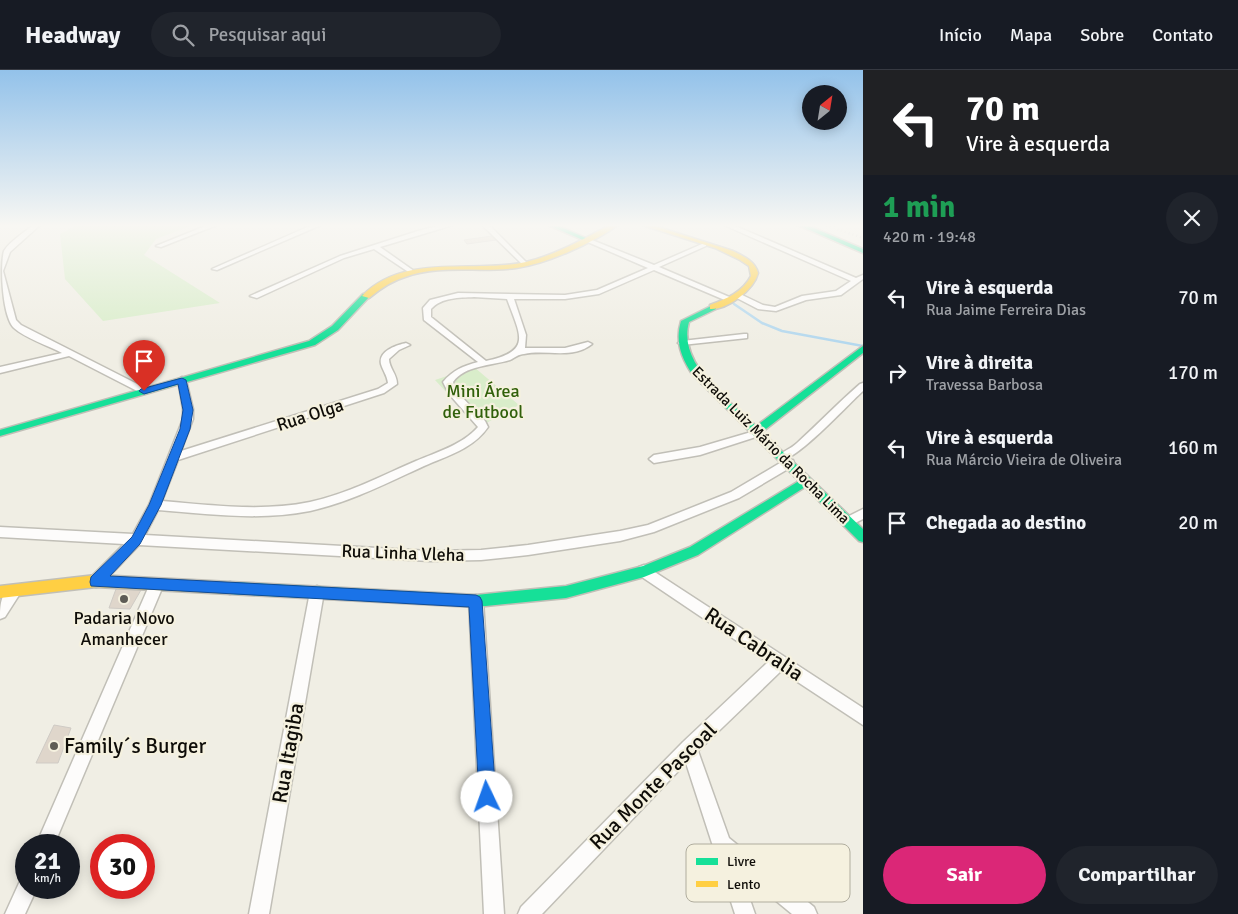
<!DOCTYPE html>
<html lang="pt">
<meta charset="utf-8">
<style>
:root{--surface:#171b24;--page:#20242c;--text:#f1f3f6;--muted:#9ea1a6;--line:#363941;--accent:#db2777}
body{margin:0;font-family:Signika,sans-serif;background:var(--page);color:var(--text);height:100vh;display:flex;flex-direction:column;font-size:19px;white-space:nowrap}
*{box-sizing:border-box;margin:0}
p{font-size:16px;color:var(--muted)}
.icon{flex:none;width:28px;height:28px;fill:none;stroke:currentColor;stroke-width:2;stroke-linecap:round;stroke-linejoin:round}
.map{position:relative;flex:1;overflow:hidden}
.sheet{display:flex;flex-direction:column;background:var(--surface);width:375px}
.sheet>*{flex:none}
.top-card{background:#202124;color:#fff;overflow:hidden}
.needle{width:32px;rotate:30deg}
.controls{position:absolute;left:802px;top:15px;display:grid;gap:10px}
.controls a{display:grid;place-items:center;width:45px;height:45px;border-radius:50%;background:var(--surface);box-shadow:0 2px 12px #0003;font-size:25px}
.speed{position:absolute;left:15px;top:764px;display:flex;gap:10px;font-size:25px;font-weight:700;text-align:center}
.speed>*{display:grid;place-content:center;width:65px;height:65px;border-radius:50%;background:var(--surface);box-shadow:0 2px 12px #0003;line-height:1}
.speed small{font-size:12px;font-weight:400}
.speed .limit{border:8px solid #d22;background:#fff;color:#111}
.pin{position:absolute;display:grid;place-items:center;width:42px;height:42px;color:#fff;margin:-51px -21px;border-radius:50% 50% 50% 0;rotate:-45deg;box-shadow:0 0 5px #0007}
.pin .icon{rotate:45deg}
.me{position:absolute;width:55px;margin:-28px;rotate:357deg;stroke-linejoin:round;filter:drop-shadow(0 0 4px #0008)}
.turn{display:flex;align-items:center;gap:18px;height:105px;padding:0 20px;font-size:22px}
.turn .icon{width:65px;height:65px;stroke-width:2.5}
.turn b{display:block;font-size:35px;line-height:42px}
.round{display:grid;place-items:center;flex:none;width:52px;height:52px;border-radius:26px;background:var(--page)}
.headline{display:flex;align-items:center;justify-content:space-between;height:85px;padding:0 20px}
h1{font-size:30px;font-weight:700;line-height:38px;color:#1e9e55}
.primary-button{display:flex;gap:10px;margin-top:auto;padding:10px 20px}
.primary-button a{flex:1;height:58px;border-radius:30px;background:var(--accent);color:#fff;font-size:20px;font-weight:700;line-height:58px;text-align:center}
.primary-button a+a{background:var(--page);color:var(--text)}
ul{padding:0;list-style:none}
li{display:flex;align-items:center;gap:15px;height:75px;padding:0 20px}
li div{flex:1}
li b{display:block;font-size:19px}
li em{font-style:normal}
header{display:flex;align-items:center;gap:30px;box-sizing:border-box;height:70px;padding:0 25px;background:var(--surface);border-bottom:1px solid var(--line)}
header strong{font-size:24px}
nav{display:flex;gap:28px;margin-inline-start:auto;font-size:18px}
.search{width:350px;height:45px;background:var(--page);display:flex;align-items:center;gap:12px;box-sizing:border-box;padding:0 18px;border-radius:28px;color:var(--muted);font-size:19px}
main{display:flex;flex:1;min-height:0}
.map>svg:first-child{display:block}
.green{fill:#d9edca}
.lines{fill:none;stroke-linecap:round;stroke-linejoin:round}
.stream{stroke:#b4d8ee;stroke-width:2.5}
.building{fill:#dfd6cb;stroke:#cfcbc5}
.street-casing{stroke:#c1bfb7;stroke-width:3}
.fast-casing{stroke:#c1bfb7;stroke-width:3}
.slow-casing{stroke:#c1bfb7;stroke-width:3}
.street{fill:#fdfcfb;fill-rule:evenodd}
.fast{fill:#16e098;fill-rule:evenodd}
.slow{fill:#ffcf43;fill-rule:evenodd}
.rail{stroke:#cdcdca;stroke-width:2.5;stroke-dasharray:1 3;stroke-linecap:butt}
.route{fill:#1a73e8;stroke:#114b97}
.poi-dot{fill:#5e5c55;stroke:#f5f1df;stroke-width:2}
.labels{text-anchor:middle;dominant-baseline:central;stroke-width:4.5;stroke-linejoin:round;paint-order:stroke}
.far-street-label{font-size:15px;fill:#0f0d08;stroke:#f5f1df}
.park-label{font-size:18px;fill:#31600a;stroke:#f5f1df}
.street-label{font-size:18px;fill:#0f0d08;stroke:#f5f1df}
.poi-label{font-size:18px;fill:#0f0d08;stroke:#f5f1df}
.near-street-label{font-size:21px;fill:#0f0d08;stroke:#f5f1df}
.near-poi-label{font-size:21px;fill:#0f0d08;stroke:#f5f1df;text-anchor:start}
.key{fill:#f5f1df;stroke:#b0ad9e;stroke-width:1}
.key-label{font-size:14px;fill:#0f0d08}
</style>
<header>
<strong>Headway</strong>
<div class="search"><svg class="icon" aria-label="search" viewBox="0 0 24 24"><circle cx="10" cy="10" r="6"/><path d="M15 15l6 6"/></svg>Pesquisar aqui</div>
<nav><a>Início</a><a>Mapa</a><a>Sobre</a><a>Contato</a></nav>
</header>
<main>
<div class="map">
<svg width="863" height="844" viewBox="0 0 863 844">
<rect width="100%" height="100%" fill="#f0eee4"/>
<path class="green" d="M77,155H194L156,169L144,185L220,233L103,251L65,209L60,164Z
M474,297L519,335L479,357L435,310Z"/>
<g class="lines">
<path class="stream" d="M734,234L762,253L782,261L863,276"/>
</g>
<path class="building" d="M492,166L496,170L467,174L464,170Z
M116,519L141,520L130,539L109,538Z
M54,655L71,658L58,693H36Z"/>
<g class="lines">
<defs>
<path id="street" d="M33,155H40L10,182L3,201L16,250L21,255L147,319V323H141L69,286L0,303V297L62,283C49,276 25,268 14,258C2,246 0,195 4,181C10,171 24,163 33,155Z
M208,155H217L161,177L156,176Z
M312,155H321L217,200L212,199Z
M441,155H453L380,177L414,201V203H410L374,179L344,188L257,228L250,226L340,186L418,161Z
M482,155H489L527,193V195H523Z
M724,155H733L856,208L863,205V209L841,225L806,230L776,241L758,239L733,226L740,224L763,235L775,237L802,226L836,221L851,211Z
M583,168H587L654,195L702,174H706V176L659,197L734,229L727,231L654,200L599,224L565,229H514L526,265L525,278H565L588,272L592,274C572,290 546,279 524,284C519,284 514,288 510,290C491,296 465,295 453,312L456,321L485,351L488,357C473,379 447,386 424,396C387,413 350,432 310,441C260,451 208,444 158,440L145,465L430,481L481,480L528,475L620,461L648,455L731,422L785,390H793L794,393L793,396L739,428L654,462L620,471L528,485L481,490L430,491L139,475L101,515L96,517L91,515L89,511L91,507L124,474L0,467V457L133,464L149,435L183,349V339L178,310L182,307L186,310L193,339V349L181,381L378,319L388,313C387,305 383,301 381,294C378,281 397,275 406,273L410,275L399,280L389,289C389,298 397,304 397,314L384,323L178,390L162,431C211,435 261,442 310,432C347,424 381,406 416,391C437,382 462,375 478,357L449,324L443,312C453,300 463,296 478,292L424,250L423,238L430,230L458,223L565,225L597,220L648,198L583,170ZM474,227L507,229C520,265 533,281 486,291L431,247V239C442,227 459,228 474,227Z
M744,264H747V268L682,275L678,273L682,271Z
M863,313V321C849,333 794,394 779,390L778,387C782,381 791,379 797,373C818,354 838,333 860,314Z
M758,360L763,363L762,365L700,385L654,393L649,389L654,385L700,377Z
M863,439V449L847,457L843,455L841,452L843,449Z
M644,495L863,638V655L781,601L698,681L729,768L814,837L817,844H792L740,801L755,844H735L686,693L542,844H518L521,837L683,672L768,592L639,505L638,501L639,497Z
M156,510L161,512L163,516L54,775H36L149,516L151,512Z
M14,516L19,518L21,522L5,547L0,549C0,537 0,521 14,516Z
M317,516L322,518L324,522L269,844H249L310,522L312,518Z
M476,525L481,527L483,531L504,844H484L469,531L471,527Z
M26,809V818H37L25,844H5L20,811Z"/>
<path id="fast" d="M548,155H557L588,169L583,170Z
M798,155H807L863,179V183Z
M363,224L370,226L338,260L315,275L0,366V360L309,271L332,256Z
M713,235H716V239L689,252C677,295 729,330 756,356L863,276V283L762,362L863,459V472L859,471L805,417L698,485L644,507L566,528L476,537L230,524L225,522L223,518L225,514L230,512L476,525L566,516L643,496L690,477L799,411L692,304C681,287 675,271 681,251Z"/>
<path id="slow" d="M610,155H618C593,173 546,194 516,198C479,203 440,194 405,207C391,211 380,219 369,228L362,226C406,182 472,204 526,192C556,185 583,169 610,155Z
M642,155H652L733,181C743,186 755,191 758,203C754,220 727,240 710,239V235C726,229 743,222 751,206L749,196L740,190L715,178Z
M96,505L230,512L235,514L237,518L235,522L230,524L96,517L0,528V516Z"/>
</defs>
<use href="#street" class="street-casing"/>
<use href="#fast" class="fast-casing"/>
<use href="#slow" class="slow-casing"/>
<use href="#street" class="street"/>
<use href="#fast" class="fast"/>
<use href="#slow" class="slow"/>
<path class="rail" d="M826,155L863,168"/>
</g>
<linearGradient id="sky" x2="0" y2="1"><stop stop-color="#93c2ea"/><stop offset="0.57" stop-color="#f8f7f3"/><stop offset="1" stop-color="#f8f7f3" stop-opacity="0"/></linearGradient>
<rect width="863" height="273" fill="url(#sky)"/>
<path class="route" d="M182,308L186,310L193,340L190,359L161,435L140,474L110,506L476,525L480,527L482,531L496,727L494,733L487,735L481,733L479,727L469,537L91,516L90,512L91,507L132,467L149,435L180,359L183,340L178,314L144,324L139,321L141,319Z"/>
<g class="poi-dot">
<circle cx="124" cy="529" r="5"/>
<circle cx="54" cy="676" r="5"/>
</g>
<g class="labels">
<g class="far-street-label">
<text transform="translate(771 375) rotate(45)">Estrada Luiz Mário da Rocha Lima</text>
</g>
<g class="park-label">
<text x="483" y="321">Mini Área<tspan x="483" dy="21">de Futbool</tspan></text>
</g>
<g class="street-label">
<text transform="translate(310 345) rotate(-18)">Rua Olga</text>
<text transform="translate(403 483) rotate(2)">Rua Linha Vleha</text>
</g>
<g class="poi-label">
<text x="124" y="548">Padaria Novo<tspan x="124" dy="21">Amanhecer</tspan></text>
</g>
<g class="near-street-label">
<text transform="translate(754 574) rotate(34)">Rua Cabralia</text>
<text transform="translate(288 683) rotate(-80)">Rua Itagiba</text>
<text transform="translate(653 716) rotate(-45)">Rua Monte Pascoal</text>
</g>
<g class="near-poi-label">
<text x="64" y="676">Family´s Burger</text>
</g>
</g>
<rect x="686" y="774" width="164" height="58" rx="8" class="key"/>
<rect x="696" y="788" width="22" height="7" fill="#16e098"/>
<rect x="696" y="811" width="22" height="6" fill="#ffcf43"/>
<g class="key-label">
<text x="727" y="796">Livre</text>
<text x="727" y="819">Lento</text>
</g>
</svg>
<div class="controls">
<a><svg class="needle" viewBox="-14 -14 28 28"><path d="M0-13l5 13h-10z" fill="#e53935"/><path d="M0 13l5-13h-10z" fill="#9ea1a6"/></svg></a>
</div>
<div class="speed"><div>21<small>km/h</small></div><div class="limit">30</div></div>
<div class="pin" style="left:144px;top:321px;background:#d93025"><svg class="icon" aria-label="arrive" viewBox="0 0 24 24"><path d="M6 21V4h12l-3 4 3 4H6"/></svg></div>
<svg class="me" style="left:487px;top:727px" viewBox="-20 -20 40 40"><circle r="19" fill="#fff"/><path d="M0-13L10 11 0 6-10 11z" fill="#1a73e8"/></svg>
</div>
<section class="sheet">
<div class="top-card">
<div class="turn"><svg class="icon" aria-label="left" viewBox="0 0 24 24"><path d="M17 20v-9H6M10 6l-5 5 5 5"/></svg><div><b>70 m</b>Vire à esquerda</div></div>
</div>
<div class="headline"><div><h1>1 min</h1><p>420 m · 19:48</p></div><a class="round"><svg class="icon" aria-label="close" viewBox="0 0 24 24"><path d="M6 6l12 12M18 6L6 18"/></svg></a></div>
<ul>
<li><svg class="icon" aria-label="left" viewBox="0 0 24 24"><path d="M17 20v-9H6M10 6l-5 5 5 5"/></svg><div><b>Vire à esquerda</b><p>Rua Jaime Ferreira Dias</p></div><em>70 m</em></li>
<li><svg class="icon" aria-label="right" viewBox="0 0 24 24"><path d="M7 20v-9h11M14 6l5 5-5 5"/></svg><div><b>Vire à direita</b><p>Travessa Barbosa</p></div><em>170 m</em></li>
<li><svg class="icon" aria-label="left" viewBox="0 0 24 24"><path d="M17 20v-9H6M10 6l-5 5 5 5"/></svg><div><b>Vire à esquerda</b><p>Rua Márcio Vieira de Oliveira</p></div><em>160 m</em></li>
<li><svg class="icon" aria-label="arrive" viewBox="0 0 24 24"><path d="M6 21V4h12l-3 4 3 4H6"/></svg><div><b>Chegada ao destino</b></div><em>20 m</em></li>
</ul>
<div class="primary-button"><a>Sair</a><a>Compartilhar</a></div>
</section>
</main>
